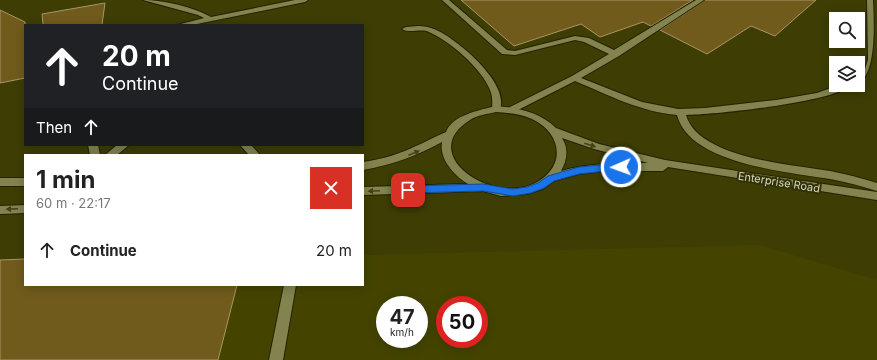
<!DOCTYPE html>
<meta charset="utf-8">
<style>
:root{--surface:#fff;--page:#f2f2f2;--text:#222;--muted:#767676}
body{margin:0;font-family:Inter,sans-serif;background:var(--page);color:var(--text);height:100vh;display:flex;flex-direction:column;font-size:15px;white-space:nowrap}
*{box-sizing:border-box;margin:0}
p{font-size:13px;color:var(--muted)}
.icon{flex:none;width:22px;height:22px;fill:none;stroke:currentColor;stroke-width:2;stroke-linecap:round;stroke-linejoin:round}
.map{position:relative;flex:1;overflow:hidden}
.side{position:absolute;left:24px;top:154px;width:340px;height:132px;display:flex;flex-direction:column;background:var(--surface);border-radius:0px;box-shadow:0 2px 10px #0003}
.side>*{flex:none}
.guide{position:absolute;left:24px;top:24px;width:340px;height:122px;border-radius:0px;box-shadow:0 2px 10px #0003;background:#202124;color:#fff;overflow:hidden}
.controls{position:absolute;left:829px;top:12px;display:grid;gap:8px}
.controls a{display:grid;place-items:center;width:36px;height:36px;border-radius:0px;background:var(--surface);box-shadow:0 2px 10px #0003;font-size:20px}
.speed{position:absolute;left:376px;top:296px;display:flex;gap:8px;font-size:20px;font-weight:700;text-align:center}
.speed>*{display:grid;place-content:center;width:52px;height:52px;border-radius:50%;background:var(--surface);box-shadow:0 2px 10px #0003;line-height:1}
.speed small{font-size:10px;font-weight:400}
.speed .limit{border:6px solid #d22;background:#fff;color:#111}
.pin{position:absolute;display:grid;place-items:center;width:34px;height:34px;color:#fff;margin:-17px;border-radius:8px;box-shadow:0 2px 6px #0006}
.me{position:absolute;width:44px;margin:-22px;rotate:268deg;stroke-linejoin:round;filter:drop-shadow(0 0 3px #0008)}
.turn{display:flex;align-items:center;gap:14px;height:84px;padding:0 12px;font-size:18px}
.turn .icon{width:52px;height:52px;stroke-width:2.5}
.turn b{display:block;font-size:28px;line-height:34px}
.then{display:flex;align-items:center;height:38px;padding:0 12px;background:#0003;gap:8px;font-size:15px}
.round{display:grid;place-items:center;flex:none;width:42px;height:42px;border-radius:0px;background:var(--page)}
.overview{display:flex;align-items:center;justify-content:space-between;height:68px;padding:0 12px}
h1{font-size:24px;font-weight:700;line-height:30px}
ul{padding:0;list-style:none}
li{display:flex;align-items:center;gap:12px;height:56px;padding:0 12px}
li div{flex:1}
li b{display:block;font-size:15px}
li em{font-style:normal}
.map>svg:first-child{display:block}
.built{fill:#440;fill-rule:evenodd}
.building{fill:#705b1c;stroke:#a99662}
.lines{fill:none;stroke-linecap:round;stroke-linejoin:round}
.lane-casing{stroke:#232300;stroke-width:2}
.secondary-casing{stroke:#232300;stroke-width:2}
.lane{fill:#82834e;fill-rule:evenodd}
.secondary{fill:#82834e;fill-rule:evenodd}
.oneway{fill:#424217}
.route{fill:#1a73e8;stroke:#114b97}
.labels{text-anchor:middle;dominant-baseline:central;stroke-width:4;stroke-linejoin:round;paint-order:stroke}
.street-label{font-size:11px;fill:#d6d7bc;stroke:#323209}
</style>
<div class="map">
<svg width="877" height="360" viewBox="0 0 877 360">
<rect width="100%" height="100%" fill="#3d3d04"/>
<path class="built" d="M760,245L877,280V360H56L93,285H363V255ZM385,305H419V339H385ZM445,305H479V339H445Z"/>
<path class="building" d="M461,0H693L651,26L643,22L600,37L581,24L514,46Z
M705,0H816L775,36L751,26L707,54L660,30Z
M105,3L102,25H43L42,14Z
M0,10L25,22V78L0,83Z
M25,259V285H237L218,360H0V260Z"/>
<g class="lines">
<defs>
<path id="lane" d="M143,0C163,0 194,7 211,17L295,0H308L305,2L192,25H177L204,18L198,15Z
M442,0H449L507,50L515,51L575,36L589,38L614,50L696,0H704L619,56L581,78L642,102L678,109L705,108L776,100L817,93L839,85H851C835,102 713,115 686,115C698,158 793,165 830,171C846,174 861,178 877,183V191C861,186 846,182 830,179C788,172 689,164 677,115C641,112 608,95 575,81L514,112H508L507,110L508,108L572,76L609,54L584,42L575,40L515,55L502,54Z
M867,0H873C874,21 877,75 858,83V76L865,69L868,60Z
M418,26C424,26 429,27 434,29C455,37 513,85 499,111H493C491,106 494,99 490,90C482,69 450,41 429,32C421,28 409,34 402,29L406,27Z
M88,145H98L100,155H90Z
M117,145H129L117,155H105Z
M240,145H251L260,155H249Z
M284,285H296L283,360H269Z"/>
<path id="secondary" d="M496,106C519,108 539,112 556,128L599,144L665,160L877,192V200L668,167L663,171H606L579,174L554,181L543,189L527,194L501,196L483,191L363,195V187L468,184C455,176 439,160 442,142C417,156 391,165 363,170V162C398,157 415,146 446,132C452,115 480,110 496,106ZM496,112C508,113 521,114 532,119C560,132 567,163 539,181C496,208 414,155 470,120C477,115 488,114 496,112ZM562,138L594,149L648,163C618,163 590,163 561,171C567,160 569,149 562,138Z
M0,178H25V186H0Z
M25,205V213L0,214V206Z"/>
</defs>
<use href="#lane" class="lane-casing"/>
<use href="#secondary" class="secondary-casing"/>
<use href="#lane" class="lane"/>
<use href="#secondary" class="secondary"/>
</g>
<defs><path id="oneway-solid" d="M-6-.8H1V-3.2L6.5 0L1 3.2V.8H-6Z"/></defs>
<g class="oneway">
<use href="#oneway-solid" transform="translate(590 145) rotate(17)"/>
<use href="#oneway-solid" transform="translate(414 153) rotate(-22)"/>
<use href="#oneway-solid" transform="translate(374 191) rotate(178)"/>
<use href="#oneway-solid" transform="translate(12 209) rotate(177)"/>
</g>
<path class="route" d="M621,163L625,167L624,169L579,174L554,181L544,188L531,193L513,196L483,191L408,193L404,190L408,186L483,184L513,189L527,187L538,183L548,176L579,167Z"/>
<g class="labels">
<g class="street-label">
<text transform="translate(779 182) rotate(9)">Enterprise Road</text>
</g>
</g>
</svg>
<div class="controls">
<a><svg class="icon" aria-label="search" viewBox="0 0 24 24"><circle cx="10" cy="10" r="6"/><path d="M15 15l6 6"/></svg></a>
<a><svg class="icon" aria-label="layers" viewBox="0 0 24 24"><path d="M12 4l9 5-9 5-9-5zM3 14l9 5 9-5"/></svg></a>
</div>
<div class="speed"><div>47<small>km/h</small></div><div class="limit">50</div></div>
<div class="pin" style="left:408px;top:190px;background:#d93025"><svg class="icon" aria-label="arrive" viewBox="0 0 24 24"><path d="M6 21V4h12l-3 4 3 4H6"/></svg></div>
<svg class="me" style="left:621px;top:167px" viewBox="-20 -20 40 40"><circle r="17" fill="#1a73e8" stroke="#fff" stroke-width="3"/><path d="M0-11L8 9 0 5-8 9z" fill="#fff"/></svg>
<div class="guide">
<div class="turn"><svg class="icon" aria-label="ahead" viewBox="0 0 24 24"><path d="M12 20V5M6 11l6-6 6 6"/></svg><div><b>20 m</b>Continue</div></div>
<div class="then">Then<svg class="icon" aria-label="ahead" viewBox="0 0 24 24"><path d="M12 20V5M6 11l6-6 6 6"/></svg></div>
</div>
<section class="side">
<div class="overview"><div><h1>1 min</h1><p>60 m · 22:17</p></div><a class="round" style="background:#d93025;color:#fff"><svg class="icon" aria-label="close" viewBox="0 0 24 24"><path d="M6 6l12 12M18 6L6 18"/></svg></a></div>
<ul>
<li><svg class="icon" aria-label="ahead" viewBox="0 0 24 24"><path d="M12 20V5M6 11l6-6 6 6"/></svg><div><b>Continue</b></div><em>20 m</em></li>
</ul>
</section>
</div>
